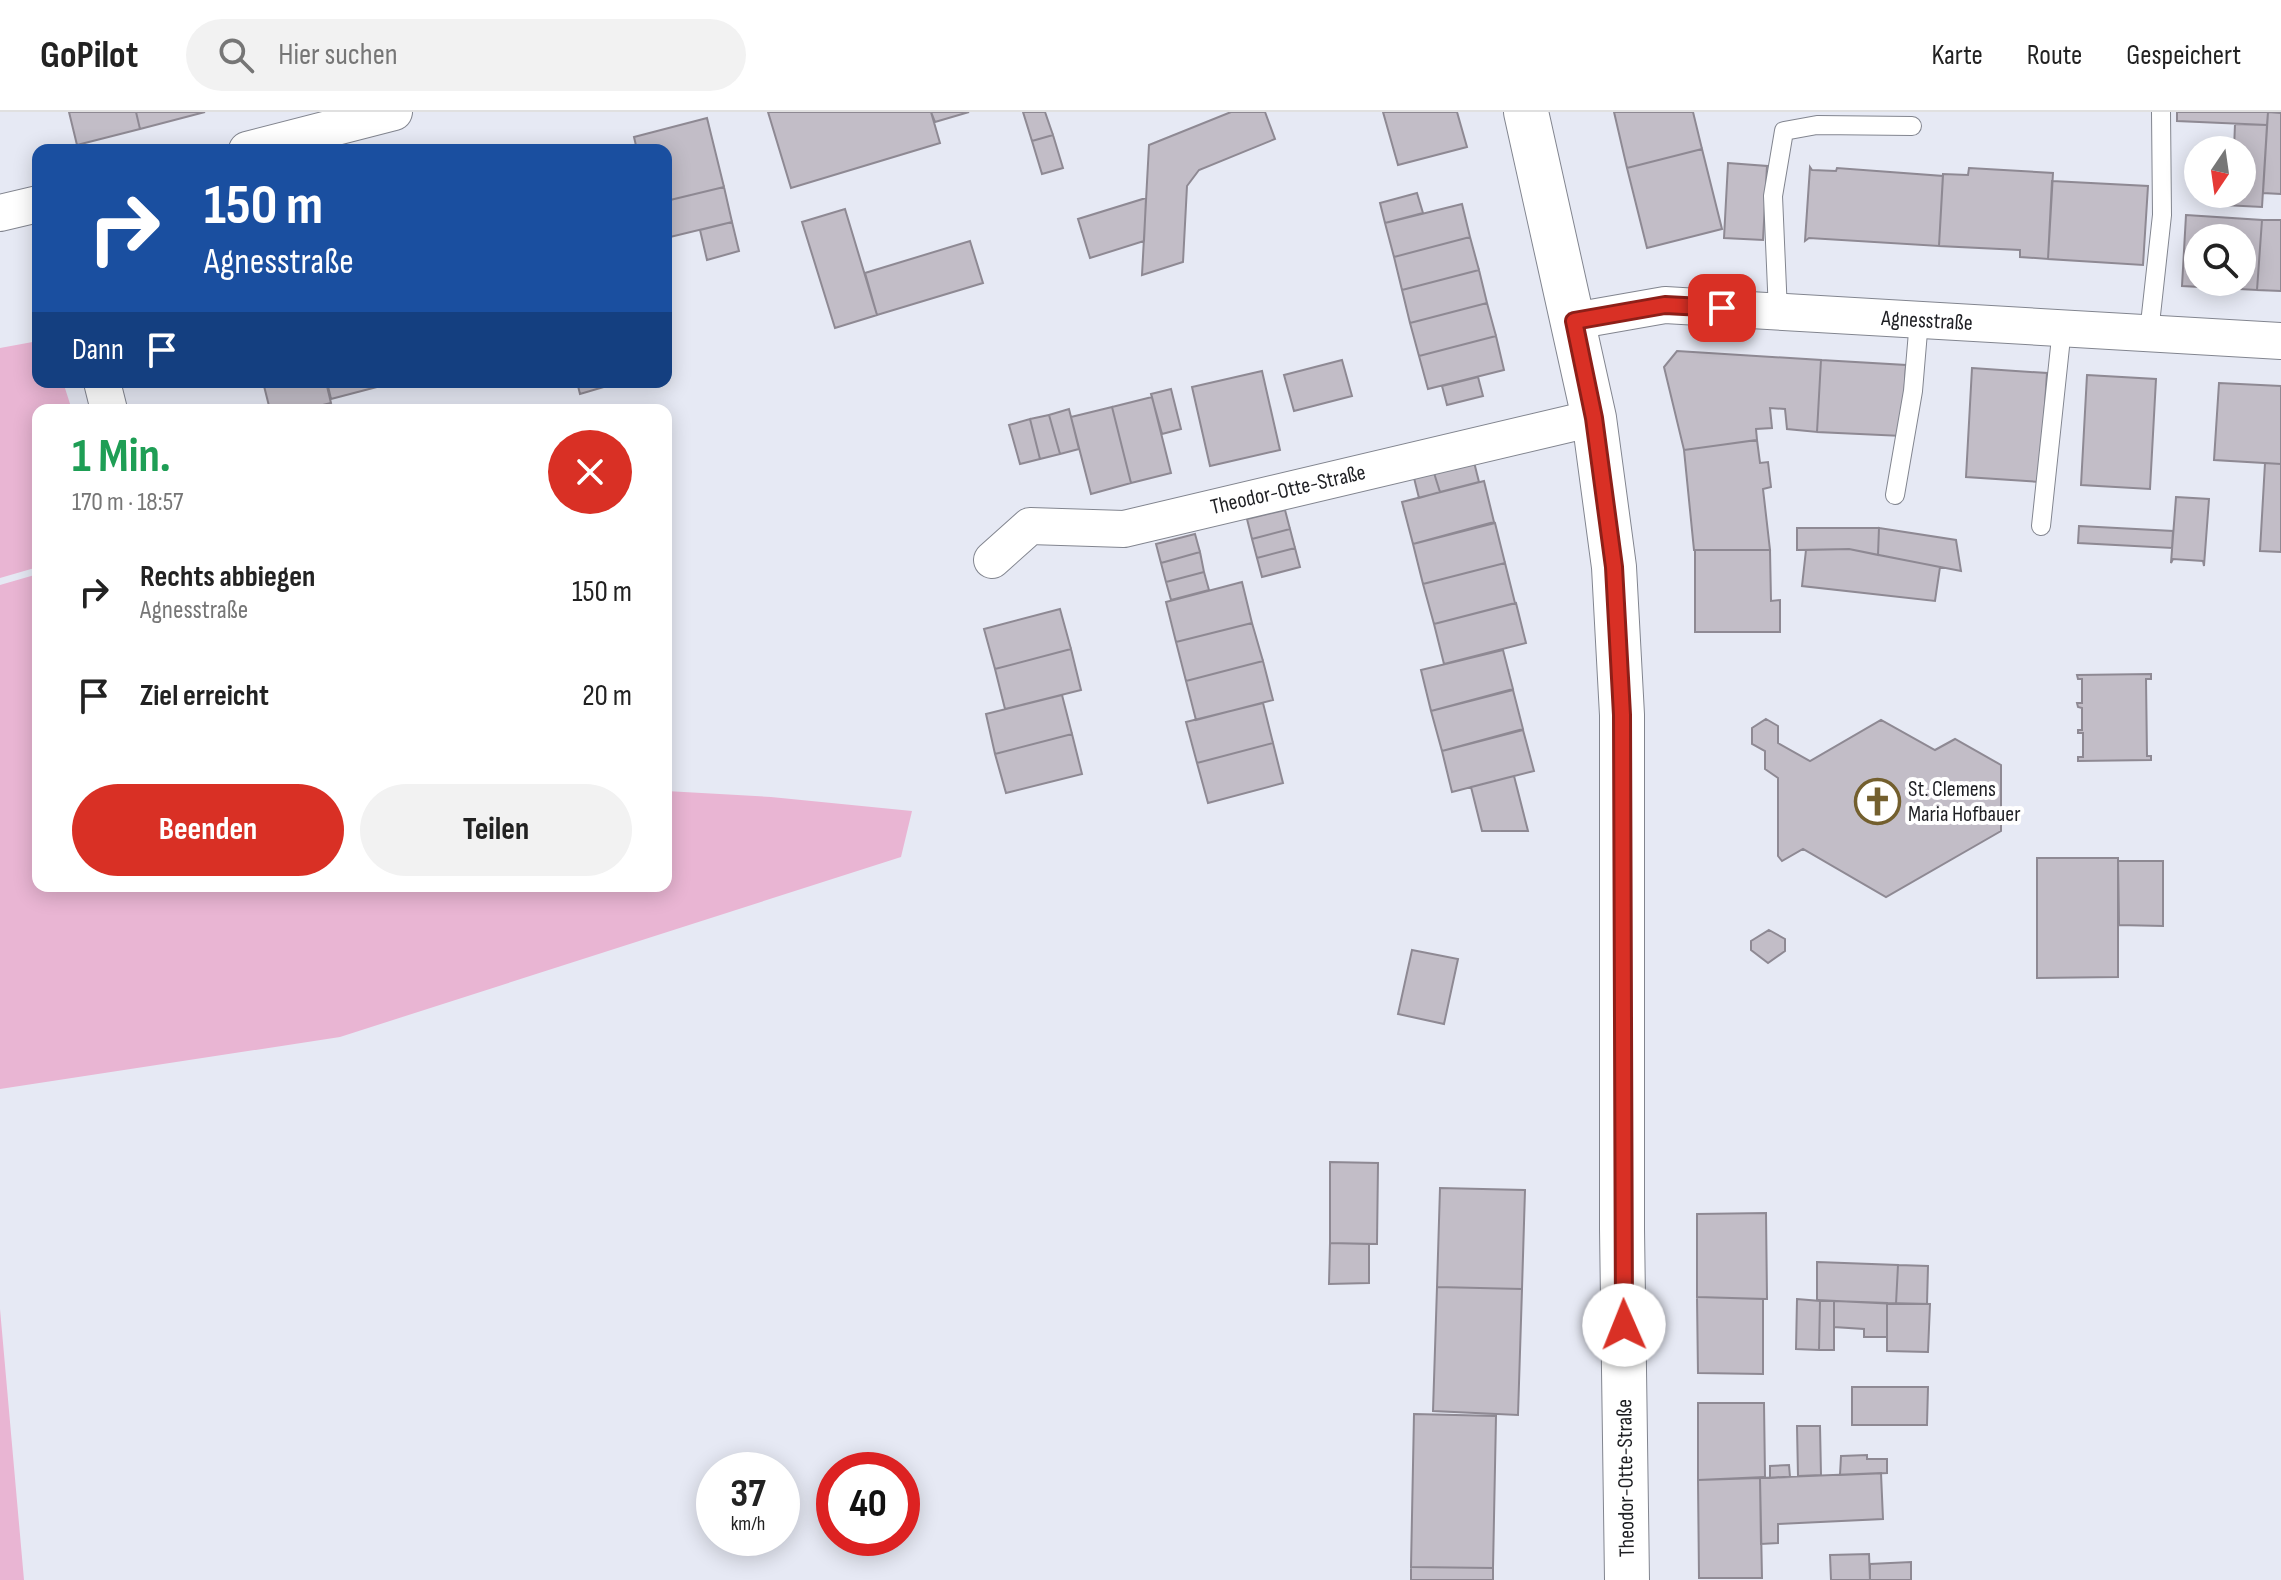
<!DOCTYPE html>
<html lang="de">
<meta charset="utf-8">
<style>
:root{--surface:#fff;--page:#f2f2f2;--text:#222;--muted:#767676;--line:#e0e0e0;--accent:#d93025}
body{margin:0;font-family:"Sofia Sans Condensed",sans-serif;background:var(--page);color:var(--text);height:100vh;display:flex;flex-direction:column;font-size:30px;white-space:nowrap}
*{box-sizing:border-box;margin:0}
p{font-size:26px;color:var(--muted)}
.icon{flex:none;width:44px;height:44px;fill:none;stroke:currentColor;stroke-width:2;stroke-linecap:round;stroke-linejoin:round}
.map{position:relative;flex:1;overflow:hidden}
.details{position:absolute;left:32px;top:292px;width:640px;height:488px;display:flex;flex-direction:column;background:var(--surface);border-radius:16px;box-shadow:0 4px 20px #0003}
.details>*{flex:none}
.top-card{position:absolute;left:32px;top:32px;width:640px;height:244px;border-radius:16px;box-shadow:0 4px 20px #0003;background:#1a4fa0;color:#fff;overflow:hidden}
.needle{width:52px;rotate:193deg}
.tools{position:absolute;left:2184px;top:24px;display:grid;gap:16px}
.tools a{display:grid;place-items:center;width:72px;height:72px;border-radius:50%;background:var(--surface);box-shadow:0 4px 20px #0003;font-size:40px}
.speed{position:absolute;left:696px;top:1340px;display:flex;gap:16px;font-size:40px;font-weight:700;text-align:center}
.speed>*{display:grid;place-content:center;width:104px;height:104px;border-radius:50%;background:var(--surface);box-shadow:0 4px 20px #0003;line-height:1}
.speed small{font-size:20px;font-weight:400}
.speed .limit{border:12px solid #d22;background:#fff;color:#111}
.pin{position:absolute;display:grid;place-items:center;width:68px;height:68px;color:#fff;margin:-34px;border-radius:16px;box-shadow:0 4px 12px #0006}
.me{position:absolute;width:88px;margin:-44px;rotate:359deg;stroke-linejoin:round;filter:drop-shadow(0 0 6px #0008)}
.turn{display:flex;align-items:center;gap:28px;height:168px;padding:0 40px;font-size:36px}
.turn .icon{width:104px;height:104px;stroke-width:2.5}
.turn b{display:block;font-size:56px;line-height:68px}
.then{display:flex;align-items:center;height:76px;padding:0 40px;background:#0003;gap:16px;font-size:30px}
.round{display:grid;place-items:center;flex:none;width:84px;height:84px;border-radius:42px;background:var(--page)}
.summary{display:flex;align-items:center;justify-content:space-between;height:136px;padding:0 40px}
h1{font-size:48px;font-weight:700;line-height:60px;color:#1e9e55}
.cta{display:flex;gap:16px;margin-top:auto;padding:16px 40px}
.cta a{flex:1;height:92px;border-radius:48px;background:var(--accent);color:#fff;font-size:32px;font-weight:700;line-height:92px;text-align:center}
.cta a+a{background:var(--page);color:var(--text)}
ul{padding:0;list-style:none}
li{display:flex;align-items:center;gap:24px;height:104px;padding:0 40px}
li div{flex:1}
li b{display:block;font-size:30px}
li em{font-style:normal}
header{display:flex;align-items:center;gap:48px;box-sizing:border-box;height:112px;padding:0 40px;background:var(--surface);border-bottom:2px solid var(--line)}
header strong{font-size:38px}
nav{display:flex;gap:44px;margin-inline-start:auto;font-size:28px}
.search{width:560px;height:72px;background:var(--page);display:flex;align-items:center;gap:20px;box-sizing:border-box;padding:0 28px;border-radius:44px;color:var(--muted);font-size:30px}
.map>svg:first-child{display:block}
.green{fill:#e9b5d3}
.building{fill:#c2bdc7;stroke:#8e8993;stroke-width:2;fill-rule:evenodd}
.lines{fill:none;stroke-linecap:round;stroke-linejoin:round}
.lane-casing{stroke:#82858f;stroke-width:20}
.street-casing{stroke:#82858f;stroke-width:38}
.secondary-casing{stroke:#82858f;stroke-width:46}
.lane{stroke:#fff;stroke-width:18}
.street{stroke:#fff;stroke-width:36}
.secondary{stroke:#fff;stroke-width:44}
.route-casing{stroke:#8d1f18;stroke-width:20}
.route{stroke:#d93025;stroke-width:14}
.labels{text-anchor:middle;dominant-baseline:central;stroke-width:8;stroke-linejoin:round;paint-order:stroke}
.street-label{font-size:22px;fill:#1e1f23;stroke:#fff}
.poi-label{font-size:22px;fill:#1e1f23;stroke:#fff;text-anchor:start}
</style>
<header>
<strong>GoPilot</strong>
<div class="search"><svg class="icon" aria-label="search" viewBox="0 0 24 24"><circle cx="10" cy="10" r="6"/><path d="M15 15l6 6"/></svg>Hier suchen</div>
<nav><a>Karte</a><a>Route</a><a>Gespeichert</a></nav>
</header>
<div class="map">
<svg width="2281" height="1468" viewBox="0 0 2281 1468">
<rect width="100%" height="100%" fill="#e6e9f4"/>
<path class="green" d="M38,229V270H63L72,298H38V455L0,466V236Z
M38,462V774H666V679L771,685L912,699L901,745L340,925L0,977V473Z
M0,1197L24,1468H0Z"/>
<path class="building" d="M69,0H136L140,17L77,33Z
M136,0H205L140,17Z
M768,0H931L940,31L791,76Z
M931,0H969L935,10Z
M1023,0H1045L1053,23L1032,29Z
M1231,0H1265L1275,27L1199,58L1187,74L1183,150L1142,163L1149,33Z
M1383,0H1457L1467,35L1398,53Z
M1614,0H1693L1702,37L1627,56Z
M2177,0H2268L2267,13L2177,9Z
M2268,0L2281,1V82L2263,81Z
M707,6L724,75L666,89V38H637L634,25Z
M2235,12L2267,13L2262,95L2224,93V82H2242V38H2234Z
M1053,23L1063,56L1042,62L1032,29Z
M1702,37L1722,117L1647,136L1627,56Z
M1728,51L1767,54L1763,128L1724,126Z
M1810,55L1812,58L1836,59L1837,56L1943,64L1939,134L1809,126L1805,129Z
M1969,56L2053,61L2048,147L2020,145V138L1939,134L1943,62L1968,63Z
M2052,69L2148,74L2143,153L2048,147Z
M724,75L732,110L666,126V89Z
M1417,81L1423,101L1385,111L1380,91Z
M1146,86L1144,129L1090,146L1078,107Z
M1462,92L1470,125L1394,145L1385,111Z
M845,97L877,203L835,216L802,110Z
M2186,103L2262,108L2257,178L2182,174ZM2198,126H2242V170H2198Z
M2262,108H2281V179L2257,178Z
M732,110L739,139L707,148L700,118Z
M1470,125L1479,158L1402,178L1394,145Z
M970,129L983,171L877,203L865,161Z
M1479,158L1487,191L1410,211L1402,178Z
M1487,191L1496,224L1419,244L1410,211Z
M1496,224L1504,258L1428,277L1419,244Z
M1677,239L1821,248L1817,320L1787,317L1785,297L1770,296L1772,316L1756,317L1757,328L1684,338L1664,255Z
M1342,248L1352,284L1294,299L1284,263Z
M1821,248L1906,253L1902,324L1817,320Z
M1972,256L2047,261L2040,370L1966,365Z
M1262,259L1280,338L1210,354L1192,275Z
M2087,263L2156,267L2150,377L2081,373Z
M1478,265L1483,284L1447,293L1442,274Z
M263,270H326L331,291L302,298H270Z
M327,270H396L331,287Z
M577,270H614V272L580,282Z
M2219,271L2281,274V352L2214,348Z
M1171,277L1181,317L1162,322L1151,282Z
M1152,285L1171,361L1131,371L1112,295Z
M1112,295L1131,371L1091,382L1071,305Z
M1069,297L1079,337L1060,342L1049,303Z
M1049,303L1060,342L1040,347L1030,307Z
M1030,307L1040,347L1020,352L1009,313Z
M1757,328L1760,351L1768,350L1771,375L1763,377L1770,438H1694L1684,338Z
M1474,350L1479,370L1440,380L1434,361Z
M2265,351L2281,352V440L2260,439Z
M1434,361L1440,380L1419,386L1414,366Z
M1484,369L1494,410L1413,432L1402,390Z
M2176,385L2209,387L2204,454L2203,449L2173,447L2171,451Z
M1285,398L1290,417L1252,427L1247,407Z
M1495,411L1505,451L1423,472L1413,432Z
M2079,414L2173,419L2172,436L2078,431Z
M1797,416H1879L1878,443L1849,437L1797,438Z
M1879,416L1956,428L1961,459L1878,443Z
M1290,417L1295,436L1257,446L1252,427Z
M1195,422L1200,440L1161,451L1156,432Z
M1295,436L1300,455L1262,465L1257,446Z
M1849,437L1940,455L1935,489L1802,474L1806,438Z
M1695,438H1770L1771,489L1780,488V520H1695Z
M1200,440L1204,460L1166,470L1161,451Z
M1505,451L1515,491L1434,512L1423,472Z
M1204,460L1209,478L1171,488L1166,470Z
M1242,470L1252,511L1176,530L1166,490Z
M1516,491L1526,531L1444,552L1434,512Z
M1060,497L1071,537L995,557L984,517Z
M1252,511L1263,549L1186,569L1176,530Z
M1071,537L1081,578L1005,597L995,557Z
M1503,538L1513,577L1431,599L1421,558Z
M1263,549L1273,588L1196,608L1186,569Z
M2151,562V567H2146L2147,644H2151V648L2078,649V645H2083V621H2078V618H2082V596L2078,595L2077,591H2082V567H2078L2077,563Z
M1513,578L1523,617L1442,639L1431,599Z
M1062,583L1072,622L995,642L986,602Z
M1263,591L1273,631L1197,651L1186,610Z
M1766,607L1778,614V631L1810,649L1881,608L1935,638L1955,627L2001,653V719L1886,785L1803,737L1782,749L1778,744V666L1765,657V639L1752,632V616Z
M1523,618L1534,659L1452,680L1442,639Z
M1072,622L1082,662L1006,681L995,642Z
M1273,631L1283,671L1208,691L1197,651Z
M1514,664L1528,719H1482L1471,675Z
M2037,746H2118V865L2037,866Z
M2118,749H2163V814L2119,813Z
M1769,818L1785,827V839L1768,851L1751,838V829Z
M1412,838L1458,847L1444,912L1398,902Z
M1330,1050L1378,1051L1377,1132L1330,1131Z
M1440,1076L1525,1078L1522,1177L1437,1175Z
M1766,1101L1767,1187L1697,1185V1102Z
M1330,1131L1369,1132V1171L1329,1172Z
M1817,1150L1898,1153L1896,1192L1817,1188Z
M1898,1153L1928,1154L1927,1192H1896Z
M1437,1175L1522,1177L1518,1303L1433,1299Z
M1697,1185L1763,1187V1262L1698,1261Z
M1797,1187L1820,1189L1819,1238L1796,1237Z
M1820,1189H1834V1238H1819Z
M1834,1189L1887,1191V1225H1864V1217L1834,1215Z
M1887,1191L1930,1192L1928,1240L1887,1239Z
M1852,1275H1928L1927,1313H1852Z
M1698,1291H1764L1765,1365L1698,1368Z
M1414,1302L1496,1304L1493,1456L1411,1455Z
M1797,1314H1820L1821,1363L1798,1364Z
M1867,1343V1347H1887V1361L1840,1363L1841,1344Z
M1789,1353L1790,1365L1770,1366V1354Z
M1881,1361L1883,1407L1778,1412V1431L1761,1432L1760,1366Z
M1760,1366L1762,1466H1699L1698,1368Z
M1869,1442L1870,1468H1831L1830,1443Z
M1911,1450V1468H1870V1452Z
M1411,1455L1493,1456V1468H1411Z"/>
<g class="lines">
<defs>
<path id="lane" d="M1778,200L1773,84L1784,19L1817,13L1912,14
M2149,221L2162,103L2161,0
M1895,383L1913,279L1919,208
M2041,414L2062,216"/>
<path id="street" d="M247,38L394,0
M0,101L38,92
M1574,209L1665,193L2281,229
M102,270L109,298
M992,448L1030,414L1124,417L1594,306"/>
<path id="secondary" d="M1526,0L1594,306L1614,455L1622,603V1117L1627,1468"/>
</defs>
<use href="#lane" class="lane-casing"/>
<use href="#street" class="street-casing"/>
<use href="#secondary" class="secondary-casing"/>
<use href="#lane" class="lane"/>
<use href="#street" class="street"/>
<use href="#secondary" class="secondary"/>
</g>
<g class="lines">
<defs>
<path id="route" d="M1624,1213L1622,603L1614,455L1594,306L1574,209L1665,193L1722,196"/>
</defs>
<use href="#route" class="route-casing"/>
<use href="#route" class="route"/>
</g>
<defs>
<symbol id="church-ring" viewBox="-11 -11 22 22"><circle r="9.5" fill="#fff" stroke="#735f2e" stroke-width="1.5"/><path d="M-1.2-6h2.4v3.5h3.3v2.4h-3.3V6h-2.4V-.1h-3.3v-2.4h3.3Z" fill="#735f2e"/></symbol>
</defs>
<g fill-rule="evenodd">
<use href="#church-ring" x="1852" y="664" width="51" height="51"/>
</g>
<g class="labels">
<g class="street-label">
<text transform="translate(1927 209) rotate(3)">Agnesstraße</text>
<text transform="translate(1288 378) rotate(-13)">Theodor-Otte-Straße</text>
<text transform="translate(1626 1366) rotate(-91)">Theodor-Otte-Straße</text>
</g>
<g class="poi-label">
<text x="1908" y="677">St. Clemens<tspan x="1908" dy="25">Maria Hofbauer</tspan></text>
</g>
</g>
</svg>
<div class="tools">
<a><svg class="needle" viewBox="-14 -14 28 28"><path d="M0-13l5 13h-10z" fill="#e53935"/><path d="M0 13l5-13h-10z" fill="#767676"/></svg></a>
<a><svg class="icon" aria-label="search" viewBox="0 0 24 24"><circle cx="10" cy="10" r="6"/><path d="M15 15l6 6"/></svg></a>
</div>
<div class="speed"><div>37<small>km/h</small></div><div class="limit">40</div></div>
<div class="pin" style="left:1722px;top:196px;background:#d93025"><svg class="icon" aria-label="arrive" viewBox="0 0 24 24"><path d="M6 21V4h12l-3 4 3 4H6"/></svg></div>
<svg class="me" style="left:1624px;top:1213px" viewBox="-20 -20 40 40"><circle r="19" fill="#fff"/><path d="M0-13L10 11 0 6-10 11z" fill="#d93025"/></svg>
<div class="top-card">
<div class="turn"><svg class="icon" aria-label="right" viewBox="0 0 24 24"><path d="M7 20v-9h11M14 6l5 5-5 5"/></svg><div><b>150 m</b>Agnesstraße</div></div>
<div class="then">Dann<svg class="icon" aria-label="arrive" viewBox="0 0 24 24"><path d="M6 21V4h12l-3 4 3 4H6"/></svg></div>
</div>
<section class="details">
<div class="summary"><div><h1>1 Min.</h1><p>170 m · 18:57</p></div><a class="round" style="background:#d93025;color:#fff"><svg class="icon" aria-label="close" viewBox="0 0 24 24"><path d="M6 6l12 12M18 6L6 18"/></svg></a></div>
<ul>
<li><svg class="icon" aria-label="right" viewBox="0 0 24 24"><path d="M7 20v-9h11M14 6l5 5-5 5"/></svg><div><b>Rechts abbiegen</b><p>Agnesstraße</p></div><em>150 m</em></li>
<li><svg class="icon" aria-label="arrive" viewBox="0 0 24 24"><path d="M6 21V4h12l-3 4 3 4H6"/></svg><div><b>Ziel erreicht</b></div><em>20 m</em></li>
</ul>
<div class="cta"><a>Beenden</a><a>Teilen</a></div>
</section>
</div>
